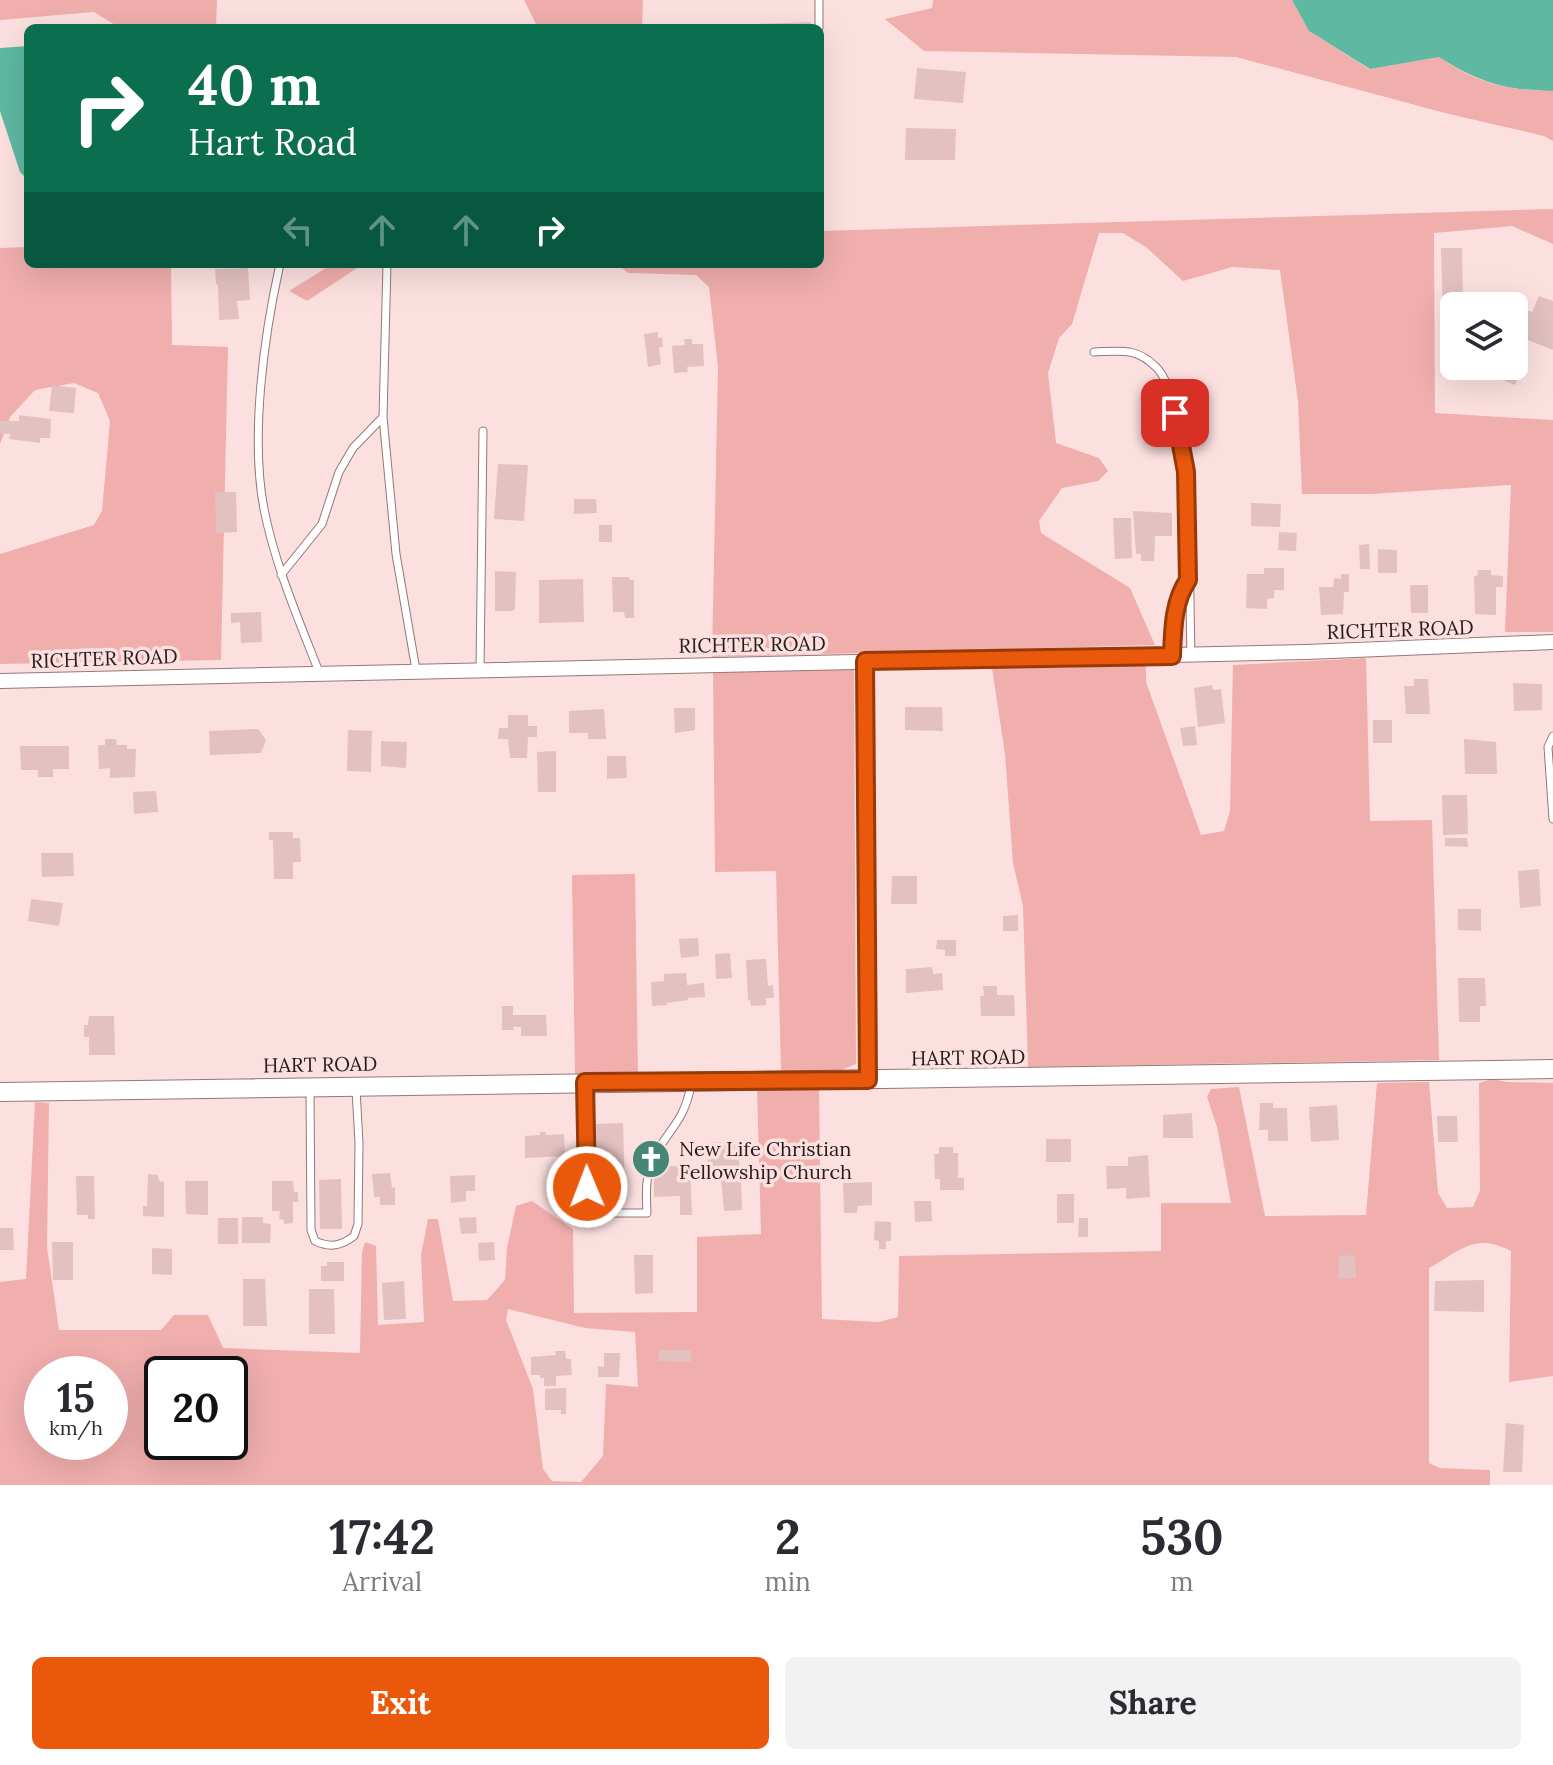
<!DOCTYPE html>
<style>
:root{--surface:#fff;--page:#f2f2f3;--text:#2b2b33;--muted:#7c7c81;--accent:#ea580c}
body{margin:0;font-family:Lora,serif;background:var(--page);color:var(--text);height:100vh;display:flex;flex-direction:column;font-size:30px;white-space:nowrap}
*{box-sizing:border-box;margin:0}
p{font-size:26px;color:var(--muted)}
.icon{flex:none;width:44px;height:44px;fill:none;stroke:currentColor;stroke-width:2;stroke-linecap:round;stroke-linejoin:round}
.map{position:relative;height:1485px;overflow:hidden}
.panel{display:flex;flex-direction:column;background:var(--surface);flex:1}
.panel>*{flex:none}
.top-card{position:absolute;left:24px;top:24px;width:800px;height:244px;border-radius:12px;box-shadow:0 8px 32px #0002;background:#0b6e4f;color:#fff;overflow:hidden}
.tools{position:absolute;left:1440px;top:292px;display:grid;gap:16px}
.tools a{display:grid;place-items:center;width:88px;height:88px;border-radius:12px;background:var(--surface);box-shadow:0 8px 32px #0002;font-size:40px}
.speed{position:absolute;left:24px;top:1356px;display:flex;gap:16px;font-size:40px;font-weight:700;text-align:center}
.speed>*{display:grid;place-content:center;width:104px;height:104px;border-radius:50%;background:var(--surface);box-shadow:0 8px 32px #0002;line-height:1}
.speed small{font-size:20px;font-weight:400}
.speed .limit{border:4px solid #111;border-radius:12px;background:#fff;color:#111}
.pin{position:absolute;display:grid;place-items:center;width:68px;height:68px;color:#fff;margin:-34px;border-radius:16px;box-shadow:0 4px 12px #0006}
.me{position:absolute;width:88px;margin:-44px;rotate:359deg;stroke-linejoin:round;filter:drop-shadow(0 0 6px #0008)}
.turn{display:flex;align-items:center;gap:28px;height:168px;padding:0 32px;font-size:36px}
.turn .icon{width:104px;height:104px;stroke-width:2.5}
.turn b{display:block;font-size:56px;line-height:68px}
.lanes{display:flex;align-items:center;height:76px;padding:0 32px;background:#0003;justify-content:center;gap:40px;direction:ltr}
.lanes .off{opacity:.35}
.eta{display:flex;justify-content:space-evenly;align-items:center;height:136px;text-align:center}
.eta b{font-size:48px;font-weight:700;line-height:56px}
.primary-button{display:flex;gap:16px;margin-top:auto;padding:16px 32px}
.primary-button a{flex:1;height:92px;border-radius:12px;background:var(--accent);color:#fff;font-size:32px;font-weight:700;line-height:92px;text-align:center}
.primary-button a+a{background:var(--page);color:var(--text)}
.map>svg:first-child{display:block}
.green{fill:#f0aead;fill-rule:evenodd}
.water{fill:#5eb8a2}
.building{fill:#e2c1c0}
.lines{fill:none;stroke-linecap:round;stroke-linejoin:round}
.service-casing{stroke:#957777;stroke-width:9}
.minor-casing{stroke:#957777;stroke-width:16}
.tertiary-casing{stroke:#957777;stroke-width:20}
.service{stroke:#fff;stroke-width:7}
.minor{stroke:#fff;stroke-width:14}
.tertiary{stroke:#fff;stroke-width:18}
.route-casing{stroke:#983908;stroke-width:20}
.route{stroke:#ea580c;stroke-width:14}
.labels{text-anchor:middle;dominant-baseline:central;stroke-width:7;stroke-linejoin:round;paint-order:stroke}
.street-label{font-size:20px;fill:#271b1b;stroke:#fce0e0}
.poi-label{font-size:20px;fill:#271b1b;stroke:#fce0e0;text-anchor:start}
</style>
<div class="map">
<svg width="1553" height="1485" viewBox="0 0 1553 1485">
<rect width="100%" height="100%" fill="#fce0e0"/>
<path class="green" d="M0,0H217L216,28H120L94,12L0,20Z
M524,0H643L642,28H538Z
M933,0H1292L1309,31L1369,69L1439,57C1479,84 1505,90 1553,91V141L1544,136L1445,113L1236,57L924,51L885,19L932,8Z
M1553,209V244L1512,226L1434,233L1435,413L1553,420V632H1505L1511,485L1371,494H1302L1298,401L1280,270L1232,267L1183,281L1147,248L1123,233H1099L1072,324L1059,338L1048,373L1056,443L1099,458L1108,471L1098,481L1062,488L1039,521L1041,533L1130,588L1155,645L712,657L718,367L709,287L696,275L628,273L617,264H820V231Z
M28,247V264H171L172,345L228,347L221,660L0,664V554L94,525L102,511L110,421L98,393L74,383L35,390L10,417L0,444V248Z
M327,264H363L307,301L289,291L326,268Z
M1366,658L1370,821L1432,820L1439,1060L1028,1067L1023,906L1013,863L1005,754L992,668H1062L1146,665V682L1201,835L1224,831L1230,811L1233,665Z
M854,668L856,1064L838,1071L781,1072L776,871L715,872L713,670Z
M635,874L638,1076L575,1077L572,875Z
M1492,1079L1507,1082L1553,1083V1376L1509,1382L1511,1251C1475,1232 1461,1250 1429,1268V1463L1440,1468L1490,1470V1485H0V1282L26,1279L35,1102L49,1103L47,1247L59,1330H161L174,1315H208L223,1348L360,1353L362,1252L365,1242L376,1246L378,1325L424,1322L421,1255L428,1219H438L453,1301L487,1300L505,1280L507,1248L516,1206L532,1201L573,1229L574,1313L697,1312V1237L761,1234L757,1089H819L822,1319L879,1322L898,1317L899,1256L1161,1251V1203H1231L1217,1127L1207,1097L1211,1089L1239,1087L1265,1216L1366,1215L1377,1083L1429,1082L1438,1193L1447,1208L1473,1207L1480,1191L1479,1083ZM508,1309L585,1328L635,1332L638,1387L606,1384L603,1456L581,1482L552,1481L543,1469L533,1389L506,1320ZM42,1374H110V1442H42ZM162,1374H230V1442H162Z"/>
<path class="water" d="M1292,0H1553V91C1504,90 1480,83 1439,57L1370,69L1309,31Z
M28,46V180L20,172L0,111V48Z"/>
<path class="building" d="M811,22V28H730V25Z
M917,68L966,72L963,103L914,99Z
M906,128L956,129L955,160H905Z
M1441,248H1462L1463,306H1454V323H1443Z
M248,268L250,300L237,301L239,319L219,320L218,284L216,285L215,269Z
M1539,296L1553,301V350L1528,340L1521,359L1525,361L1515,385L1482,372L1485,366H1514V305L1532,312Z
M658,332V338L662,337L663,347H659L661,364L648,367L644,334Z
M684,339H692V344H703L704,366L687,367L688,372L674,373L672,346L685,345Z
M52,385L76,388L74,413L49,411Z
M19,415L51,419L50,438H40V443L9,439L10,434L0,433V421H19Z
M498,464L528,465L524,521L494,519Z
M215,492H236L237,532L216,533Z
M574,499H596L597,513L574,514Z
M1251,503L1281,504L1280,527L1251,526Z
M1133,511L1172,513V536H1155L1154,561H1141V554H1136Z
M1113,518H1131L1132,558L1115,559Z
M599,525H612V542H599Z
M1279,532L1297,533L1296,551L1278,550Z
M1369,544L1370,569H1360L1359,545Z
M1378,549L1397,550V573H1378Z
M1264,568H1284V590H1274V598L1267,599V609L1246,608L1247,574H1264Z
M1478,570H1491V575L1503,576V587H1496V615L1475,614L1474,576H1477Z
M495,571L516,572L515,609L512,611H495Z
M1341,574H1349V592H1344L1343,614L1321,615L1319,587H1333L1334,578L1341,579Z
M612,577H629L630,580H634V618H625L624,612H613Z
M583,579L584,622L539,623V580Z
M1410,585H1428V613H1411Z
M261,612L262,642L241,643L240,622L231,623V613Z
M1414,679H1428L1430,714H1406L1404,686H1414Z
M1513,683L1542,684V710L1514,711Z
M1212,685L1213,690L1221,689L1225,723L1198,727L1194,688Z
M905,707H942L943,731L905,730Z
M674,708H695V730L675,733Z
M604,709L606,739H588V733H569V711Z
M508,715H528V726H537V737H528L527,758H510L508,739H498L499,728H508Z
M1373,720H1392V743H1373Z
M1195,726L1197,745L1183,746L1180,728Z
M258,729L266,740L261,753L210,755L209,731Z
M348,730L372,731L371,772L347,771Z
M105,739H116L117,745H127V749H136L135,777L110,778V768L99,769L98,745H105Z
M1464,739L1496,742L1497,774H1465Z
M381,741L407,742L406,768L381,766Z
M20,746H69V769H53V777H38V770H21Z
M556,751V792H538L537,752Z
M607,756H626L627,778L607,779Z
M156,791L158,812L134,814L133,792Z
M1442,795H1467L1468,834L1443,835Z
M269,832H293V838H300L301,862H293V879H274L273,840H269Z
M1445,838H1467L1468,847L1445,846Z
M41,853H73L74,876L42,877Z
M1539,869L1541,906L1520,908L1518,871Z
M892,876H917V904H891Z
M31,899L63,903L59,926L28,921Z
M1458,909H1481V931L1458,930Z
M1018,915V931H1003V916Z
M698,938L699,956L681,958L679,939Z
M937,940H956V956H945V950L936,949Z
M730,953L732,978L716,979L715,954Z
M766,959L768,986L773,985L774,998H766V1005L751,1006L750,1000H748L746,960Z
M932,967L933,974L942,973L943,990L906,993V969Z
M686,973L687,985L704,983L705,997L688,998V1000L667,1003V1005L652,1006L651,982L664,981V974Z
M1458,978H1485L1486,1006H1480V1022H1459Z
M983,986H997V995H1014L1015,1016H981L980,996H984Z
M502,1006H513V1015H546L547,1036H521V1027H513L514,1030H502Z
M89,1016H114L115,1055H89V1037H84V1025H88Z
M1260,1103H1273V1108H1287L1288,1141H1268V1130H1259Z
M1337,1105L1339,1140L1311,1142L1309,1107Z
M1192,1113L1193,1138H1163V1115Z
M1437,1116H1457L1458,1142H1438Z
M623,1123L625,1188L597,1189L596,1124Z
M540,1132H546V1135L564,1134L565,1156L525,1158V1136L540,1135Z
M1046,1139H1071V1162H1046Z
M721,1142V1145H738L740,1175L723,1176L722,1168L708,1169L706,1143Z
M939,1147H953V1153H958V1178H964V1190H940V1179H935L934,1154H939Z
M1148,1155L1150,1197L1126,1199V1188L1107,1189L1106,1166H1128V1157Z
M654,1166H690L692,1215H680V1196L654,1197Z
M390,1173L392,1188L395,1187V1205H380V1197H374L372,1174Z
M148,1174L158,1175L159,1181L164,1182V1217L143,1216V1206H147Z
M475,1175V1191H466V1201L451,1203L450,1176Z
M76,1176H94L95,1219H88V1215H77Z
M341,1179L342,1229H320L319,1180Z
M741,1179L742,1210L724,1211L721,1180Z
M185,1181H208V1215L186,1214Z
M272,1181H293L294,1192H298V1202H293V1223L284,1224V1220L279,1219L280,1211H272Z
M872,1182V1205L858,1206L857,1213H844L843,1183Z
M553,1184H573V1210H553Z
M1057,1194H1074V1223H1057Z
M914,1201H931L932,1221L915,1222Z
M242,1217H263V1223L271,1224L270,1243H242Z
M476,1217L477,1233L461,1234L459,1218Z
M218,1218H238V1244H218Z
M1079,1218H1088V1237H1078Z
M875,1221L891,1222V1241H886V1249H879V1241L874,1240Z
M0,1228H13L14,1250H0Z
M52,1242H73V1280H53Z
M494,1242L495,1260L479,1261L478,1243Z
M152,1248L172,1249V1275L152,1274Z
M634,1255H653V1293L635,1294Z
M1355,1255L1356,1278H1338L1339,1256Z
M327,1262H344V1281H321V1266H327Z
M243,1279H265L267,1326H243Z
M1484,1280V1312L1434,1311L1435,1281Z
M404,1281L406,1319L384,1320L382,1283Z
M309,1289H334L335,1334H309Z
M659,1350H691V1362L658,1361Z
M555,1351H565L566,1359H571L572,1375L556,1376V1386H544V1378H540V1375H531V1357L556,1355Z
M604,1353H620L619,1377H598V1366L604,1367Z
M566,1388V1414H561V1410H545V1389Z
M1506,1423L1524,1425L1522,1472H1503Z"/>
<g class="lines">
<defs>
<path id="service" d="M819,0V28
M280,264C264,335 250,437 264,509C275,565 298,618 319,672
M387,264L383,417L396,554L416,670
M1094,352C1120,351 1136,347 1156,367C1193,403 1189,599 1191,655
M281,575L322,524L339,472L353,448L383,417
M1172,656C1173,631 1173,602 1188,581
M480,670L483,431
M1553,736L1548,747L1553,819
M585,1084L588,1213H647C646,1194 645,1175 654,1157C670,1127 684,1122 691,1085
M310,1088L311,1230L315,1241C330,1248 341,1246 354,1236L358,1224L359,1143L356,1089"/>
<path id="minor" d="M865,661L868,1080
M0,681L1306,652L1553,642"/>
<path id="tertiary" d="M0,1092L1553,1069"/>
</defs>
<use href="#service" class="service-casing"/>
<use href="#minor" class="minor-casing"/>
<use href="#tertiary" class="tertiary-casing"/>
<use href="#service" class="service"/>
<use href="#minor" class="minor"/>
<use href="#tertiary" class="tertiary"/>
</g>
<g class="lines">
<defs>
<path id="route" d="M587,1187L585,1082L868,1080L865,661L1172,656C1173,630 1173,602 1188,580L1186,472L1175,413"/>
</defs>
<use href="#route" class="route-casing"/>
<use href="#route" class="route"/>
</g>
<defs>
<symbol id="church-disc" viewBox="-11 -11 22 22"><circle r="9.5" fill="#458675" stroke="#fce0e0"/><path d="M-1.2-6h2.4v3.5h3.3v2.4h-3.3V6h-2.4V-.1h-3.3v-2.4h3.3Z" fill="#fff"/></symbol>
</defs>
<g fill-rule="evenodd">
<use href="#church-disc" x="629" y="1137" width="44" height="44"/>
</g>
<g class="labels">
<g class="street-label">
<text transform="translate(1400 629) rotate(-2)">RICHTER ROAD</text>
<text transform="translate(752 644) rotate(-1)">RICHTER ROAD</text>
<text transform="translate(104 658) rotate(-2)">RICHTER ROAD</text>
<text transform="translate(968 1057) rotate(-1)">HART ROAD</text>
<text transform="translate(320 1064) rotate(-1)">HART ROAD</text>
</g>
<g class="poi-label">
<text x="679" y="1148">New Life Christian<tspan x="679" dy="23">Fellowship Church</tspan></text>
</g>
</g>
</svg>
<div class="tools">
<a><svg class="icon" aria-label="layers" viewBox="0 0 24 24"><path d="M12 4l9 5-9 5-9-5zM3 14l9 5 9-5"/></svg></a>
</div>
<div class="speed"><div>15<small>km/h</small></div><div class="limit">20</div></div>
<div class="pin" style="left:1175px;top:413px;background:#d93025"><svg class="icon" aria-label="arrive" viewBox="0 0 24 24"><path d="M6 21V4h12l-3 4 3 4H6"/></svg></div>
<svg class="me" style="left:587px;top:1187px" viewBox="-20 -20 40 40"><circle r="17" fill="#ea580c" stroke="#fff" stroke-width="3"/><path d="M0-11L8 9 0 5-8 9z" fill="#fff"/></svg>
<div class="top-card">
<div class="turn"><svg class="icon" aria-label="right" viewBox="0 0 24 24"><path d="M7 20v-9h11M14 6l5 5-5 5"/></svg><div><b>40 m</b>Hart Road</div></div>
<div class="lanes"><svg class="icon off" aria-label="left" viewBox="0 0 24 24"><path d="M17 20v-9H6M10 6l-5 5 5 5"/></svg><svg class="icon off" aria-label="ahead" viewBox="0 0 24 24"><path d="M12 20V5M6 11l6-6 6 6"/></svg><svg class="icon off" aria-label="ahead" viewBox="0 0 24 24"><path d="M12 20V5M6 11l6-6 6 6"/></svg><svg class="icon" aria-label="right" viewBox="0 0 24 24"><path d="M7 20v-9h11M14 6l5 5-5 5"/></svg></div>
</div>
</div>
<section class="panel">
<div class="eta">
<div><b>17:42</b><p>Arrival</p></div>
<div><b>2</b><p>min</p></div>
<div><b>530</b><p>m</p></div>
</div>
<div class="primary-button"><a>Exit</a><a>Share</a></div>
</section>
